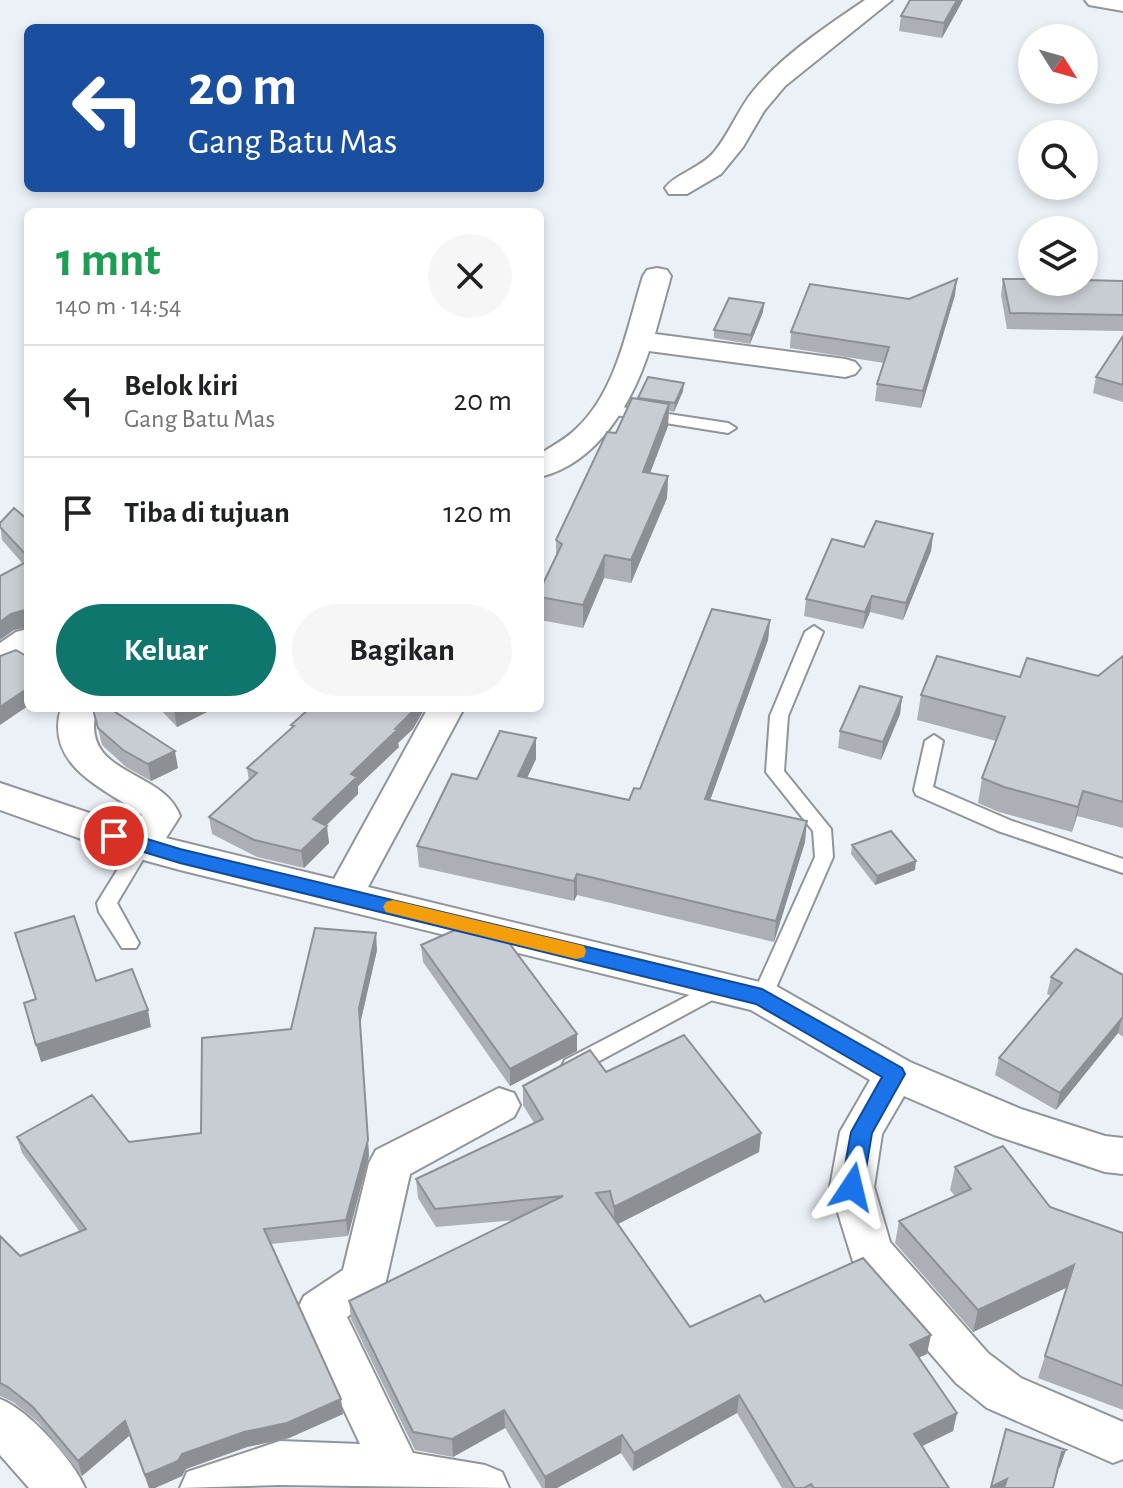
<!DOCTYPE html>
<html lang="id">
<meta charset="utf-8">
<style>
:root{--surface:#fff;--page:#f6f6f6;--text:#202124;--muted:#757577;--line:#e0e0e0;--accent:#0f766e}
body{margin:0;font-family:"Alegreya Sans",sans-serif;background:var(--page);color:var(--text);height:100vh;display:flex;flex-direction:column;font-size:30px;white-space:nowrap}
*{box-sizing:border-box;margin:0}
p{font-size:26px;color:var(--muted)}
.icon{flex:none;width:44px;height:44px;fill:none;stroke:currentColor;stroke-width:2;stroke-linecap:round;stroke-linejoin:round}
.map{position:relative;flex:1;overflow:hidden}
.sheet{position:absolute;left:24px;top:208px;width:520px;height:504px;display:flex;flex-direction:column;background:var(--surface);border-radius:12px;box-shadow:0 4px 12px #0003}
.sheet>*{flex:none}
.banner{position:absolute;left:24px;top:24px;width:520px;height:168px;border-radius:12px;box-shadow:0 4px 12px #0003;background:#1a4fa0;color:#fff;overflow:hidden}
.needle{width:52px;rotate:127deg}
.tools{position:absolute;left:1018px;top:24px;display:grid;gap:16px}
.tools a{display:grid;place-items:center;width:80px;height:80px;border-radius:50%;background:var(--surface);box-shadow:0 4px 12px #0003;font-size:40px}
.pin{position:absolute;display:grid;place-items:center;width:68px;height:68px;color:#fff;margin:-34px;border:4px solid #fff;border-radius:50%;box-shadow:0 2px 8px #0007}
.me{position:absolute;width:88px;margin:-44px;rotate:10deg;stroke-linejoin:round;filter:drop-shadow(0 0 6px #0008)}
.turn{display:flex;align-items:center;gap:28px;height:168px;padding:0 32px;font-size:36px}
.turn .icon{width:104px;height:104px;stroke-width:2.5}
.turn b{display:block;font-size:56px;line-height:68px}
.round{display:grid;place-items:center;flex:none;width:84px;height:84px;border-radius:42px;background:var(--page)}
.summary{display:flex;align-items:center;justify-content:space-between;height:136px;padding:0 32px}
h1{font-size:48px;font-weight:600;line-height:60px;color:#1e9e55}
.action{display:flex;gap:16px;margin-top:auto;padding:16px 32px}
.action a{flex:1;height:92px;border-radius:48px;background:var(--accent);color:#fff;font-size:32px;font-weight:600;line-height:92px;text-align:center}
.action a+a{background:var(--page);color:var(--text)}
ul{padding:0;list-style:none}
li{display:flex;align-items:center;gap:24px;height:112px;padding:0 32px;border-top:2px solid var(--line)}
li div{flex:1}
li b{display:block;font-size:30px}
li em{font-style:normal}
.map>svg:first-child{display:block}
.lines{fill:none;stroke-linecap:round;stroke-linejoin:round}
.service-casing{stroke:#90949b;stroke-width:4}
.minor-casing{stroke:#90949b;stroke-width:4}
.service{fill:#fff;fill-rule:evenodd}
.minor{fill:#fff;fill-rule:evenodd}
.wall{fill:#acafb5}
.shaded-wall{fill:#8c8f94}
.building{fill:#c8ccd3;stroke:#8c8f94;stroke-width:2}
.route{fill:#1a73e8;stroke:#114b97;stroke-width:2}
.slow{fill:#f59e0b}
</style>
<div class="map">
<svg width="1123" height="1488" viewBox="0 0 1123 1488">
<rect width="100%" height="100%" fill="#ecf1f8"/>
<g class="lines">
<defs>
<path id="service" d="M608,405L728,423L736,428L728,433L603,413L600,410Z
M814,626L823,632L788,716L784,771L831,829L833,857L772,997L769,1003L762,1005L755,1003L752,997L815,857L813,831L766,772L770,716L805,632Z
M934,735L943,741L933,787L1012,821L1123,859V873L998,831L916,795L914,790L925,741Z
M142,839L149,841L151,846L117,903L139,943L136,948H122L99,912L97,903L135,841Z
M722,978L729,981L732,986L729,991L579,1072L572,1074L565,1072L562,1066L565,1060Z"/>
<path id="minor" d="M865,0H892L785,86L764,111L743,147L721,174L687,194H669L665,188C675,174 701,168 714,152C730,133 738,109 754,90C785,53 826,27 865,0Z
M1085,0H1123V11L1089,5Z
M657,268L667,270L671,276L655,334L845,359L855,362L860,368L855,374L845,377L649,351C632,403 598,463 540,477V454C552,446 566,439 576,429C617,391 627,327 643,276L647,270Z
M28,629V656L12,667L0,671V643L16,632Z
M61,708H97C77,776 163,768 180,816L166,838L334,879L428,708H464L368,887L776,986L910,1062L1021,1109L1105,1136L1123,1138V1174L1105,1172L994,1135L904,1096L882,1134L874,1187L890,1242L988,1353L1021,1378L1123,1422V1459L1113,1463L987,1408L956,1383L854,1265L830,1187L840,1132L870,1080L751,1010L180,870L129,856L0,810V783L134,828L142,815C104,788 44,766 61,708Z
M499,1088L514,1093L520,1105L514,1117L410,1174L386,1281L379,1295L347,1317L413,1453L485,1465L502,1472L509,1488L280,1485L180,1488L187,1472L280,1441L360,1444L297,1310L304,1296L343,1270L369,1163L376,1150Z
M0,1399C29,1410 73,1460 85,1488H29L0,1455Z"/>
</defs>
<use href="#service" class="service-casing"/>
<use href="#minor" class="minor-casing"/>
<use href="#service" class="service"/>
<use href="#minor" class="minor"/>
</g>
<path class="wall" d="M963,0L942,38L899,31L901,16Z
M1003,279L1123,281V331L1007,329L1001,295Z
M955,295L921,408L875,401L877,384L884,363L790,348L791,332L909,299Z
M763,312L750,344L714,338V330Z
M1123,336V402L1093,393L1096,377Z
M683,391L674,412L669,411L668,426L650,473L668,476L667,498L631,583L604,578L583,628L540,620V590L556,557V540L616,433L638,398Z
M28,520V627L14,630L23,564L2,540L0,523Z
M933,534L931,551L903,620L870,612L863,629L804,616L806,599L864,547Z
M770,620L768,640L710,800L805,842L774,942L577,895L574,901L419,867L417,846L477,779L536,738V759L527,778L629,800L640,789Z
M1123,656V828L1077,816L1072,832L999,812L978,803L982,778L996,741L917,720L921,695L1020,677L1098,676Z
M902,697L900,714L881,760L838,748L840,731Z
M159,708H215L177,727Z
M94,713L178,768L151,781L126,767L102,745Z
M291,725L413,729L398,743L399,747L358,786V794L326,826L329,843L304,868L257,857L212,834L209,817L249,781L247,768L292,728Z
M852,845L915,870L875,885L851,854Z
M421,945L577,1051L510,1086L423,962Z
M377,950L360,1024L369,1156L348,1236L271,1244L343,1414L289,1438L247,1447L186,1469L182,1476L155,1488H149L129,1436L82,1476L38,1422L13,1402L0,1396V1236L20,1256L80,1232L22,1153L17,1137L129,1142L201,1133L291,1029Z
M1123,975V1037L1118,1033L1056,1110L995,1075L999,1058L1051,996L1047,994L1051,977Z
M606,1072L761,1133L759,1152L618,1224L690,1327L765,1302L927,1354L919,1357L957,1413L953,1431L922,1446L949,1488H782L737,1413L633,1471L621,1453L557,1488H542L505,1428L453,1457L415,1450L351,1319L349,1301L515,1220L436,1227L418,1198L416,1179L534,1123L523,1105V1086Z
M955,1167L1050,1207L1123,1233V1410L1038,1378L1067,1287L973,1332L895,1243L899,1221L955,1196L950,1190Z"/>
<path class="shaded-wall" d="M957,0H963L942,38L944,23Z
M957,279L955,295L921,408L923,391Z
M764,303L763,312L750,344L751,335Z
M684,383L683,391L674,412L675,403Z
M669,404L668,426L642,494L643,472Z
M668,476L667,498L631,583V560Z
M933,534L931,551L903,620L906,603Z
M605,555L604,578L583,628V605Z
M872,596L870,612L863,629L865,612Z
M28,609V627L14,630L0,640V622L11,614Z
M770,620L768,640L703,820L705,799Z
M28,688V706L0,725V707Z
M902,697L900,714L881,760L883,742Z
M181,708H215L177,727L174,711Z
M414,708H425L413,729L398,743L399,747L358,786V794L315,836L313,819L351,774Z
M536,738V759L518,797V776Z
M175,751L178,768L151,781L148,764Z
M1083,791L1077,816L1072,832L1078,807Z
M807,821L805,842L774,942L776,921Z
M327,826L329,843L304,868L301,851Z
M916,861L915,870L875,885L877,876Z
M577,874V895L574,901V881Z
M376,933L377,950L360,1024L369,1156L348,1236L346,1220L359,1008Z
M148,1010L151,1027L41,1062L36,1045Z
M1122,1017L1118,1033L1056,1110L1060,1093Z
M577,1034V1051L510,1086V1069Z
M761,1133L759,1152L614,1226V1207Z
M1074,1265L1068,1287L973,1332L978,1310Z
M931,1335L927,1354L907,1363L910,1345Z
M739,1395L737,1413L633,1471L634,1453Z
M341,1399L343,1414L289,1438L247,1447L186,1469L182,1476L155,1488H149L145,1475L182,1454Z
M504,1410L505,1428L453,1457L452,1439Z
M957,1413L953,1431L910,1452L914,1434Z
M125,1421L129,1436L82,1476L78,1461Z
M622,1435L621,1453L557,1488H545V1477Z
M1066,1450L1060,1467L1056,1469L1062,1452Z
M1007,1479L1004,1488H990L991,1487Z"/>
<path class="building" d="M910,0H957L944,23L901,16Z
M957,279L923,391L877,384L889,347L791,332L810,284L909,299Z
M1003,279H1032V282H1084V280L1123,281V315L1010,313Z
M729,298L764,303L751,335L714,330Z
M1123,336V385L1096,377Z
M648,377L684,383L675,403L638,398Z
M632,398L669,404L643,472L668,476L631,560L605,555L583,605L540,597V590L562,544L556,540L607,432L616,433Z
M14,508L28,520V557L0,527V523Z
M876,521L933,534L906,603L872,596L865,612L806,599L832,539L864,547Z
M26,562H28V609L11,614L0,622V576Z
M712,609L770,620L705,799L807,821L776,921L577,874L574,881L417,846L452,774L477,779L500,731L536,738L518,776L629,800L634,788L640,789Z
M16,650L28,657V688L0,707V656Z
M937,656L1020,677L1027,658L1098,676L1123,656V802L1083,791L1078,807L1004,787L982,778L1005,717L921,695Z
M860,686L902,697L883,742L840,731Z
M94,708H109L175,751L148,764L123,750L98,728L94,713Z
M310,708H414L412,712L395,729L397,730L351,774L357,777L313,819L327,826L301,851L254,840L209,817L257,773L247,768L294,726L291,725Z
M891,831L916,861L877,876L852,845Z
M74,916L96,981L132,969L148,1010L36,1045L24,1003L36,999L15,933Z
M464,926L504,936L577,1034L510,1069L421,945Z
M315,928L376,933L359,1008L368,1140L346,1220L264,1229L341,1399L287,1423L244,1432L182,1454L178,1461L145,1475L125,1421L78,1461L33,1407L8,1387L0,1383V1236L20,1256L86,1229L17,1137L92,1095L129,1142L201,1133L202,1038L291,1029Z
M1076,949L1123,975V1017L1060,1093L999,1058L1062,983L1051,977Z
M684,1035L761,1133L614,1207L610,1191L596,1193L690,1327L760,1295L765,1302L863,1258L931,1335L910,1345L957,1413L914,1434L949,1488H814L811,1484L804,1488H795L739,1395L634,1453L622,1435L545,1477L504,1410L452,1439L413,1432L349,1301L563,1196L435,1209L416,1179L543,1119L523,1086L590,1050L606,1072Z
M1003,1146L1050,1207L1123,1233V1386L1045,1356L1074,1265L978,1310L899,1221L971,1189L955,1167Z
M1006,1429L1066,1450L1062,1452L1053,1488H1004L1007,1479L991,1487Z"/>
<path class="route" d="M114,829L180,849L762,989L902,1068L905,1074L872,1133L863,1187L860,1193L852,1196L844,1193L841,1187L851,1132L882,1077L756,1004L180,863L107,841L104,836L107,831Z"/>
<path class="slow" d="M393,900L576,944L584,946L586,951L584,957L576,959L386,912L383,907L386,902Z"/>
</svg>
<div class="tools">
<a><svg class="needle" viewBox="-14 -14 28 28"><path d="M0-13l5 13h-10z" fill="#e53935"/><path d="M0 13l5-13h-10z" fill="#757577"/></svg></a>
<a><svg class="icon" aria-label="search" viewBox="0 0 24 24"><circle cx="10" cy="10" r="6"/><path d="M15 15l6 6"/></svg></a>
<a><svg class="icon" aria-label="layers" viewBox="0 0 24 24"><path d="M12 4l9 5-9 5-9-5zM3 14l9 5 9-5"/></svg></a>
</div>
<div class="pin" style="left:114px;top:836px;background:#d93025"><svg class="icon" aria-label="arrive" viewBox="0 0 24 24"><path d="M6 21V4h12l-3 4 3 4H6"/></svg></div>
<svg class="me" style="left:852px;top:1187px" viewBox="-20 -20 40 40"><path d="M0-17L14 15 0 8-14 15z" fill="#1a73e8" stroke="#fff" stroke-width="4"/></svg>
<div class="banner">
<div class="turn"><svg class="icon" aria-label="left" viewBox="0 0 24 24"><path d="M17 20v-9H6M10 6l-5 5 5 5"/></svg><div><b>20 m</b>Gang Batu Mas</div></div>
</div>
<section class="sheet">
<div class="summary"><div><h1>1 mnt</h1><p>140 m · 14:54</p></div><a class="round"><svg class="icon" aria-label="close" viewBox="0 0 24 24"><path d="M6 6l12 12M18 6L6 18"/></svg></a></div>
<ul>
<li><svg class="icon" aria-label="left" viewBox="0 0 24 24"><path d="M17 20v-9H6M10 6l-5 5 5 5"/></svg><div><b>Belok kiri</b><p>Gang Batu Mas</p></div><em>20 m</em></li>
<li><svg class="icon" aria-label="arrive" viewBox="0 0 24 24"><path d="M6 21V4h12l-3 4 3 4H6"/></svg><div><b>Tiba di tujuan</b></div><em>120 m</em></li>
</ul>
<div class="action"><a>Keluar</a><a>Bagikan</a></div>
</section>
</div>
